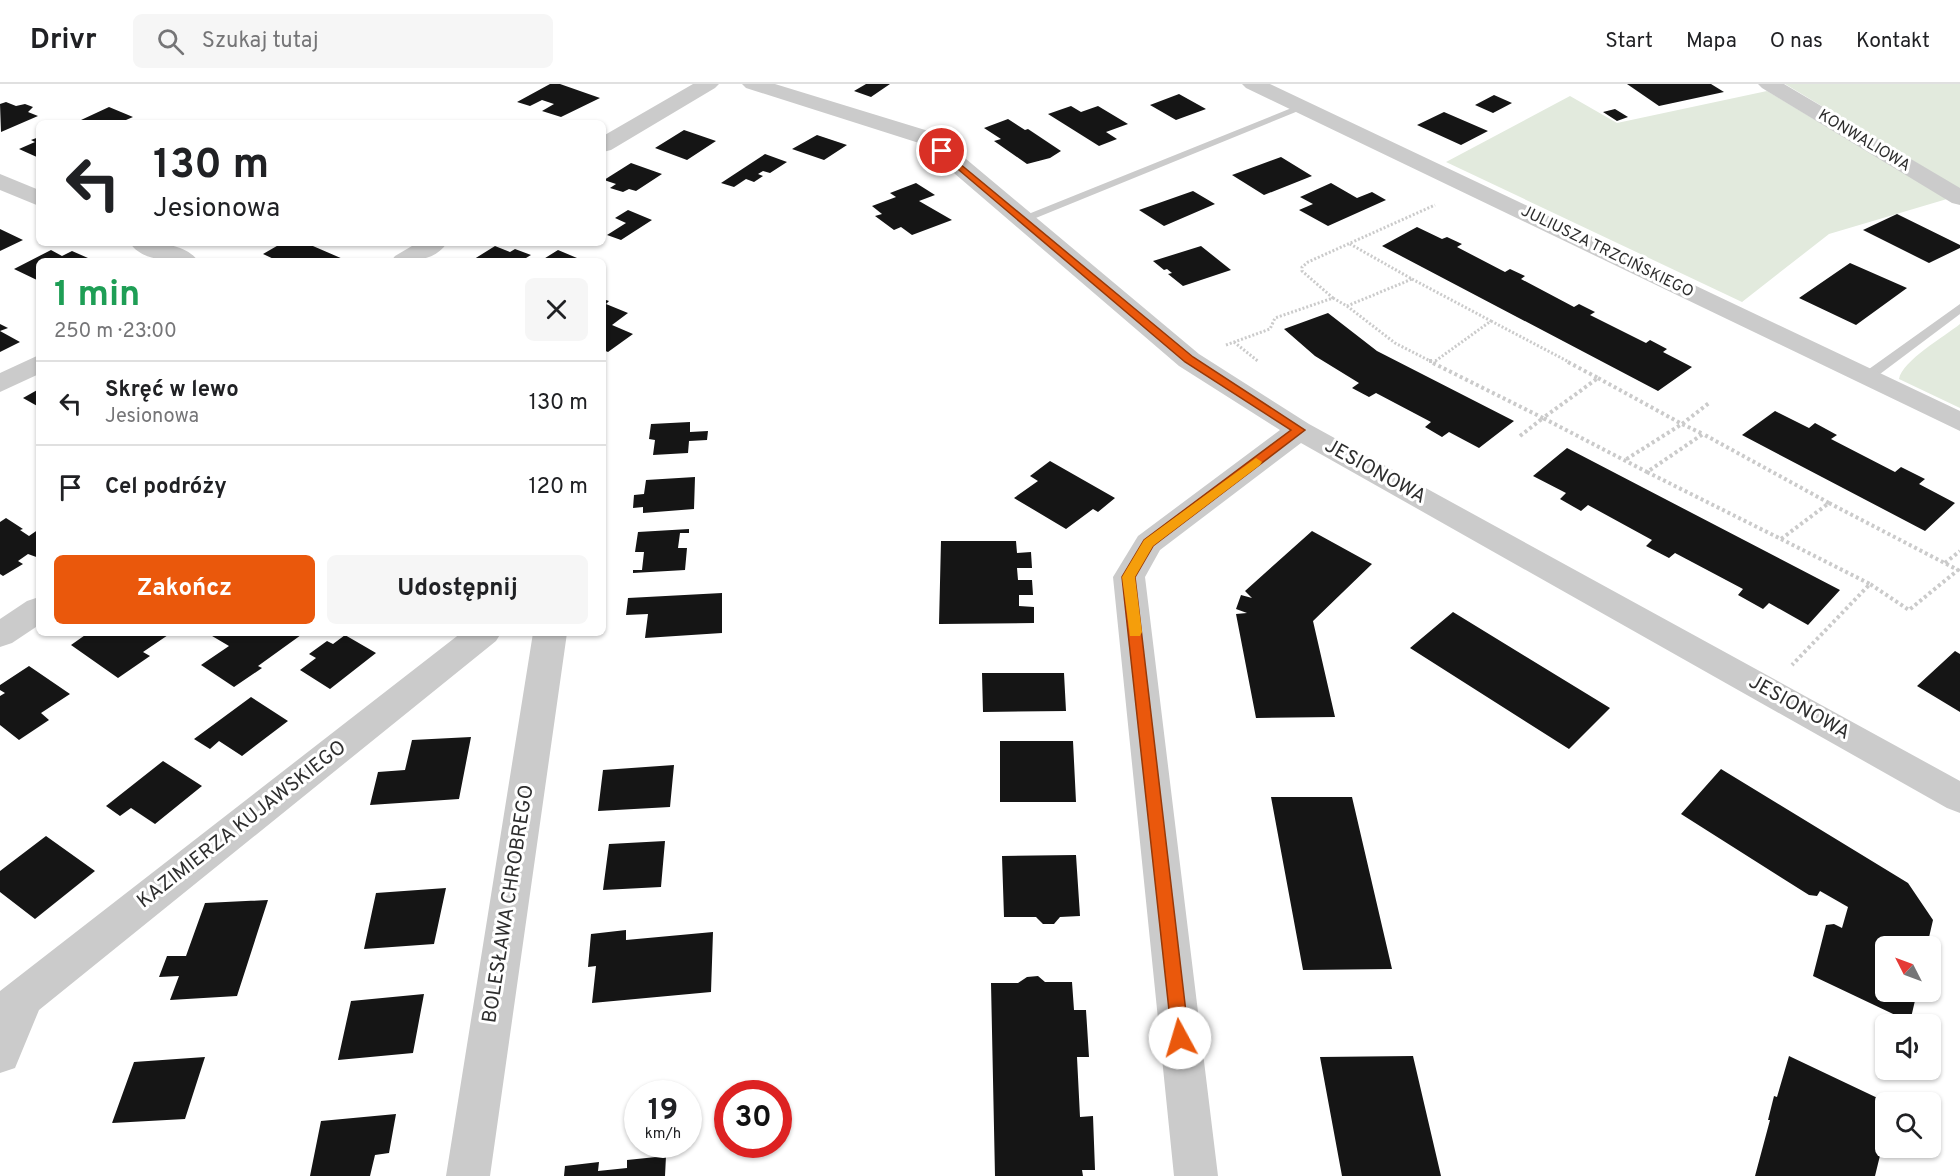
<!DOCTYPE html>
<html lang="pl">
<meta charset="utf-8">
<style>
:root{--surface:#fff;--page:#f6f6f6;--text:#202124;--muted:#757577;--line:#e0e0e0;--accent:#ea580c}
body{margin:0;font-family:Overpass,sans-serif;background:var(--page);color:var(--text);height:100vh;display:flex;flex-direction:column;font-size:22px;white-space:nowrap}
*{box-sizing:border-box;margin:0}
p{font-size:20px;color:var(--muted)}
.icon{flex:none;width:33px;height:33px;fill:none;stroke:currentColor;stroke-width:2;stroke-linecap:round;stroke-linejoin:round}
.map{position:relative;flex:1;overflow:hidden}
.panel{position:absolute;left:36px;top:174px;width:570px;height:378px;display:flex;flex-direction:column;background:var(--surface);border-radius:9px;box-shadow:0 2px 4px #0004}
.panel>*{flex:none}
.top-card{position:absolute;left:36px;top:36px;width:570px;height:126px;border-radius:9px;box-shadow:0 2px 4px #0004;background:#fff;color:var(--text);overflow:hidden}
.needle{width:39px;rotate:312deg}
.buttons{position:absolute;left:1875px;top:852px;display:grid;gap:12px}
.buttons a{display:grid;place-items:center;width:66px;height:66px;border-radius:9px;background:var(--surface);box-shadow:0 2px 4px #0004;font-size:30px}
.speed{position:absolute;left:624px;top:996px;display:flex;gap:12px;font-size:30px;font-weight:700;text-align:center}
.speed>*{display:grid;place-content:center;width:78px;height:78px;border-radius:50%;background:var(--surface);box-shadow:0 2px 4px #0004;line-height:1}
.speed small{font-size:15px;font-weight:400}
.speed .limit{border:9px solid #d22;background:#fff;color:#111}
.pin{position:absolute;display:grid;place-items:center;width:51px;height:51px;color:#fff;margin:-26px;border:3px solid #fff;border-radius:50%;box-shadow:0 2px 6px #0007}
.me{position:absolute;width:66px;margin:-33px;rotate:354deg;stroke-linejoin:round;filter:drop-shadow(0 0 4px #0008)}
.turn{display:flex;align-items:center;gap:21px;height:126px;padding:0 18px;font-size:27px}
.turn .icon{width:78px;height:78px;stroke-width:2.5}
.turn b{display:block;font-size:42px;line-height:51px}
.round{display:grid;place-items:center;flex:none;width:63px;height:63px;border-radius:9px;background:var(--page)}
.head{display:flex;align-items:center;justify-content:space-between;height:102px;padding:0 18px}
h1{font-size:36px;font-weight:700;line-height:45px;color:#1e9e55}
.primary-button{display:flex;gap:12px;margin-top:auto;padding:12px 18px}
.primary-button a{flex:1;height:69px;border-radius:9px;background:var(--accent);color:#fff;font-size:24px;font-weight:700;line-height:69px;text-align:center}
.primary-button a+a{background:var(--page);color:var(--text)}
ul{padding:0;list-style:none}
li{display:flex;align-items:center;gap:18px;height:84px;padding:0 18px;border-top:2px solid var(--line)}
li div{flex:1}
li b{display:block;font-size:22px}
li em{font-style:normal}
header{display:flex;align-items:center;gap:36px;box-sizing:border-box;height:84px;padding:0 30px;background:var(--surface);border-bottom:2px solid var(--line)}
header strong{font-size:28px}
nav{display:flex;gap:33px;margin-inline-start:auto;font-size:21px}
.search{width:420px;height:54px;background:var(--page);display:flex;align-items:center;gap:15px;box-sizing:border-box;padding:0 21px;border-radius:9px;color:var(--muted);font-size:22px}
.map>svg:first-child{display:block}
.green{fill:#e2eadd}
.building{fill:#151515}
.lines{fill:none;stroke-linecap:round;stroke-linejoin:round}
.path-far1{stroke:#cbcbcb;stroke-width:3;stroke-dasharray:2 2;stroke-linecap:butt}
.path{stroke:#cbcbcb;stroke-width:4;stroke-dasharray:3 3;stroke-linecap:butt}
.lane{fill:#cbcbcb;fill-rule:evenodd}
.street{fill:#cbcbcb;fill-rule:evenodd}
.route{fill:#ea580c;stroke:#983908;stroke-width:1.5}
.slow{fill:#f59e0b}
.labels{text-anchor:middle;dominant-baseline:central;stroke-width:6;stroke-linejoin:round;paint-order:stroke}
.far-street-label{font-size:16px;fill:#2e2e2e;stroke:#fff}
.street-label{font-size:20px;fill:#2e2e2e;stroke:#fff}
</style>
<header>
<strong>Drivr</strong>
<div class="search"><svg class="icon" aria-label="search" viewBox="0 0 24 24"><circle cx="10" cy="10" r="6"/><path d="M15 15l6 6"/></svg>Szukaj tutaj</div>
<nav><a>Start</a><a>Mapa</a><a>O nas</a><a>Kontakt</a></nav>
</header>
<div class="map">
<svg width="1960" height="1092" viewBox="0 0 1960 1092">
<rect width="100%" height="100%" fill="#fff"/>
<path class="green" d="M1785,0H1960V105Z
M1767,7L1947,115L1829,150L1742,218L1446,78L1570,12L1617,39Z
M1960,240V324L1899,295C1902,277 1945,252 1960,240Z"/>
<path class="building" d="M550,0H560L600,14L561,33L542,27L554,20L542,16L530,22L517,18Z
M866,0H890L871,13L854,7Z
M1627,0H1711L1724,8L1659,22Z
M1179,10L1206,25L1176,36L1150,21Z
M1494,11L1512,19L1493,29L1475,21Z
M6,18L16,22L25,20L33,23L28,28L38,32L1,48L0,20Z
M1071,22L1081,28L1098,22L1128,40L1106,48L1117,55L1099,62L1048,30Z
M109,23L133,33L119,39H89L81,36Z
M1615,25L1628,33L1617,37L1603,28Z
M1444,28L1488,47L1461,61L1417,41Z
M1008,35L1025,46L1028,45L1061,67L1050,74L1027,80L994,57L1001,55L984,44Z
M684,46L716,57L687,76L655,64Z
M817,51L847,61L824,76L792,65Z
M39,53V74L19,65L35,58L31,56Z
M765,70L787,78L770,89L763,87L758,90L763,92L754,98L746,95L734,103L721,99Z
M1281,73L1312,92L1264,111L1232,91Z
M631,79L662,90L636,107L629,105L623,108L610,104L616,100L604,96Z
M916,99L935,111L919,117L952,136L912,151L901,143L894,146L875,132L882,130L872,122L896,113L890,109Z
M1331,99L1357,114L1372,108L1386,116L1328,142L1299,126L1313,120L1300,113Z
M1193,107L1215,120L1164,142L1139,126Z
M628,126L652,136L621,156L607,151L626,139L615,134Z
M1897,130L1960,161V164L1929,179L1863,146Z
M1417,143L1442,155L1447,153L1462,160L1457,163L1505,188L1510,185L1525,192L1521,195L1574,223L1579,220L1595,228L1590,231L1646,259L1650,256L1667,265L1663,268L1692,283L1658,307L1382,162Z
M0,145L23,156L0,167Z
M282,159H306L343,175L278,177L263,170Z
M495,162L510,168L515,165L531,171L521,177H471Z
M1201,162L1231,186L1183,202L1168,190L1172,189L1167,185L1164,186L1153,177Z
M51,166L62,172L72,167L88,174L83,177H39V197L14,185Z
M558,166L577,174L571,177L542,176Z
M1850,179L1907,204L1856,241L1799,214Z
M603,215L609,217L606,220L628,229L612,241L633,250L608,268L603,266Z
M1328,229L1377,267L1514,337L1479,364L1449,348L1442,353L1425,343L1431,338L1376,309L1369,313L1352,304L1359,299L1315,272L1284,245Z
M0,240L8,244L0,247L20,258L0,268Z
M39,305V323L23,314Z
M1775,327L1809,344L1815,339L1837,351L1831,355L1895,388L1901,383L1925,395L1919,400L1955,419L1925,447L1742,351Z
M690,338V348L708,347L707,356L689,357L688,369L653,371L655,356L649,355L651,340Z
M1567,364L1840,506L1808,541L1769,519L1763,525L1738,511L1743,505L1675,469L1669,474L1646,462L1652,456L1588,421L1581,427L1560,415L1566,409L1533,392Z
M1050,377L1115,414L1098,428L1093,425L1066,445L1014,414L1038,397L1030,392Z
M695,393L694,425L643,429V423L633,424L634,411L644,410L646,396Z
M6,434L23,445L20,446L29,452L39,445V474L28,470L18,477L23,480L3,492L0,490V438Z
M689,445V449H680L678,464H687L685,486L633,489V486H642L644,468H635L638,448Z
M1312,447L1372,480L1313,537L1335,633L1256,634L1236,530L1247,529L1236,525L1241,511L1252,514L1245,507Z
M941,457H1016L1017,469L1031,468L1032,484H1017L1018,496H1032L1033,511H1019V522L1034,523V539L939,540Z
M722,509V549L645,554L648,530L626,531L628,514Z
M1453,528L1610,624L1569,665L1410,564Z
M88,549H171L143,568L150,572L118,594L71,561Z
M207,549H298L301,551L258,582L262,584L234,603L201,581L229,562Z
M345,551L376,569L330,605L300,586L316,574L309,570L327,557L333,560Z
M1955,567L1960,570V628L1917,602Z
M29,582L70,610L41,629L49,636L19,656L0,641V612L5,609L0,606V601Z
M982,589H1064L1066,627L983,628Z
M251,613L288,637L242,672L219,657L210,665L194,655Z
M471,653L459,715L370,721L378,688L405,686L412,656Z
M1000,657H1073L1076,718H1000Z
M163,677L202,702L155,740L131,724L120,732L106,722Z
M674,681L670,723L598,727L603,686Z
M1721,685L1908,799L1933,836L1927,862H1886V908H1917L1910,938L1813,892L1826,841L1834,840L1842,844L1848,823L1820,807L1817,812L1809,811L1681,730Z
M1271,713H1352L1392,885L1303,886Z
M46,752L95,787L35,835L0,808V787Z
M665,757L661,803L603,806L609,760Z
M1076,771L1080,832L1060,833L1054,840H1043L1036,833H1004L1002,772Z
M446,804L434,860L364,865L376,809Z
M268,816L237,912L170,916L179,892L159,893L167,872H186L205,819Z
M626,846V856L713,848L711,908L592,919L596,882L588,883L591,850Z
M1038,892L1045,898H1072L1074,926H1086L1089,973H1077L1080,1033L1093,1032L1095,1086H1082L1083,1092H995L991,899H1018L1027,893Z
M424,910L413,969L338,976L351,917Z
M1413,972L1441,1092H1342L1320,973Z
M1789,972L1886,1018V1047L1875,1092H1755L1770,1036H1768L1774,1012L1777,1013Z
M205,973L185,1035L112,1039L134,978Z
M396,1030L389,1069L375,1071L370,1092H310L321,1037Z
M666,1072L665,1092H564L565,1082L599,1078L598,1087L627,1084V1076Z"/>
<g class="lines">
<path class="path-far1" d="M1412,195L1491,237L1434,278
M1333,214L1347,222L1412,195L1350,160
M1347,222L1395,259L1432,278
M1491,237L1569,278
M1234,258L1259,278
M1226,261L1270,245L1275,234L1333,214L1302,187V183L1308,178L1435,121"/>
<path class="path" d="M1429,277H1436
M1433,279L1543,334L1598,294L1566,277
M1598,294L1682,340L1709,319
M1520,352L1543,334L1647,388L1703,350L1682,340L1625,376
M1647,388L1781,455L1829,419L1703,350
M1829,419L1958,486L1909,526L1870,500
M1781,455L1870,500L1792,581
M1945,479L1960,467"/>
<path class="lane" d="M1299,21L1308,23L1026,138L1016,135Z
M1960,220V230L1872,296H1862V290Z"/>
<path class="street" d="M693,0H719L715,4L611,66L603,68V52Z
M742,0H775L935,49L1199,270L1309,340L1960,697V729L1947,724L1301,359L1160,466L1145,493L1218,1092H1174L1113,493L1138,452L1280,346L1179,282L919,59L746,4Z
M1242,0H1270L1960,327V347L1246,4Z
M1758,0H1784L1960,104V121L1952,119L1762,4Z
M0,90L39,106V122L0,106Z
M130,159C151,159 184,157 198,177C176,177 143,179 130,159Z
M417,159H447C434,178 412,177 391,177L395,172Z
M39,271V290L0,308V289Z
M39,513V541L12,559L0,563V535L27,517Z
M461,549H501L496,557L39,926L15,984L0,989V907Z
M533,549H567L490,1092H446Z"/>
</g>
<path class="route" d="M942,65L1193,273L1305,346L1153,462L1135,493L1189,954L1186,959L1180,962L1174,959L1172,954L1122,493L1144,456L1291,346L1185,278L939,69L938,67Z"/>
<path class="slow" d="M1256,374L1262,378L1260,381L1153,462L1135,493L1142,548L1140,552H1130L1122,493L1144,456Z"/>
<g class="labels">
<g class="far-street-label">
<text transform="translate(1864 57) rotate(31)">KONWALIOWA</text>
<text transform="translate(1607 168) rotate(26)">JULIUSZA TRZCIŃSKIEGO</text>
</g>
<g class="street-label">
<text transform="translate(1375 388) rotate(29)">JESIONOWA</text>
<text transform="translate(1799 624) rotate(29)">JESIONOWA</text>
<text transform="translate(242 741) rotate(-38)">KAZIMIERZA KUJAWSKIEGO</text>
<text transform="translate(509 820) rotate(-81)">BOLESŁAWA CHROBREGO</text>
</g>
</g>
</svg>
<div class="buttons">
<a><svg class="needle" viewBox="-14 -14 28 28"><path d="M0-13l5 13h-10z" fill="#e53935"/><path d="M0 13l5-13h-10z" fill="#757577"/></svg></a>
<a><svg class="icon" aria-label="sound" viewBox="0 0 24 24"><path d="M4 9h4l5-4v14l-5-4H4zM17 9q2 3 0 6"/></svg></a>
<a><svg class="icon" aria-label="search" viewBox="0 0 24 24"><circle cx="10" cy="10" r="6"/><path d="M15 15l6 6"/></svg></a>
</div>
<div class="speed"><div>19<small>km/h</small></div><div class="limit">30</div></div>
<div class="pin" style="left:942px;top:67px;background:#d93025"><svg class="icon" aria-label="arrive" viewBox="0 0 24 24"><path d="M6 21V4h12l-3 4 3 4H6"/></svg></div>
<svg class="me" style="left:1180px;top:954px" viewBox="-20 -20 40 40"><circle r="19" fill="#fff"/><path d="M0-13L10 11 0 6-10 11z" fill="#ea580c"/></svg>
<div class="top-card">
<div class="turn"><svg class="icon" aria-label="left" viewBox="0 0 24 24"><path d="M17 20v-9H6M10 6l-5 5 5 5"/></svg><div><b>130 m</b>Jesionowa</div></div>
</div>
<section class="panel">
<div class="head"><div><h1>1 min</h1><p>250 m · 23:00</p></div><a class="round"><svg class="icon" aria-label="close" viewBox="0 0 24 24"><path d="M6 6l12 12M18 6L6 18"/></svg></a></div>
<ul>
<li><svg class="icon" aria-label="left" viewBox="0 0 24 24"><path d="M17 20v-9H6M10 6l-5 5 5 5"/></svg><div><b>Skręć w lewo</b><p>Jesionowa</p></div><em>130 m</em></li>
<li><svg class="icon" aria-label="arrive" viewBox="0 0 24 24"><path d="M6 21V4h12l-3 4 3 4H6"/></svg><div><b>Cel podróży</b></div><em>120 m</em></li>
</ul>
<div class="primary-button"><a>Zakończ</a><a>Udostępnij</a></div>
</section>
</div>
